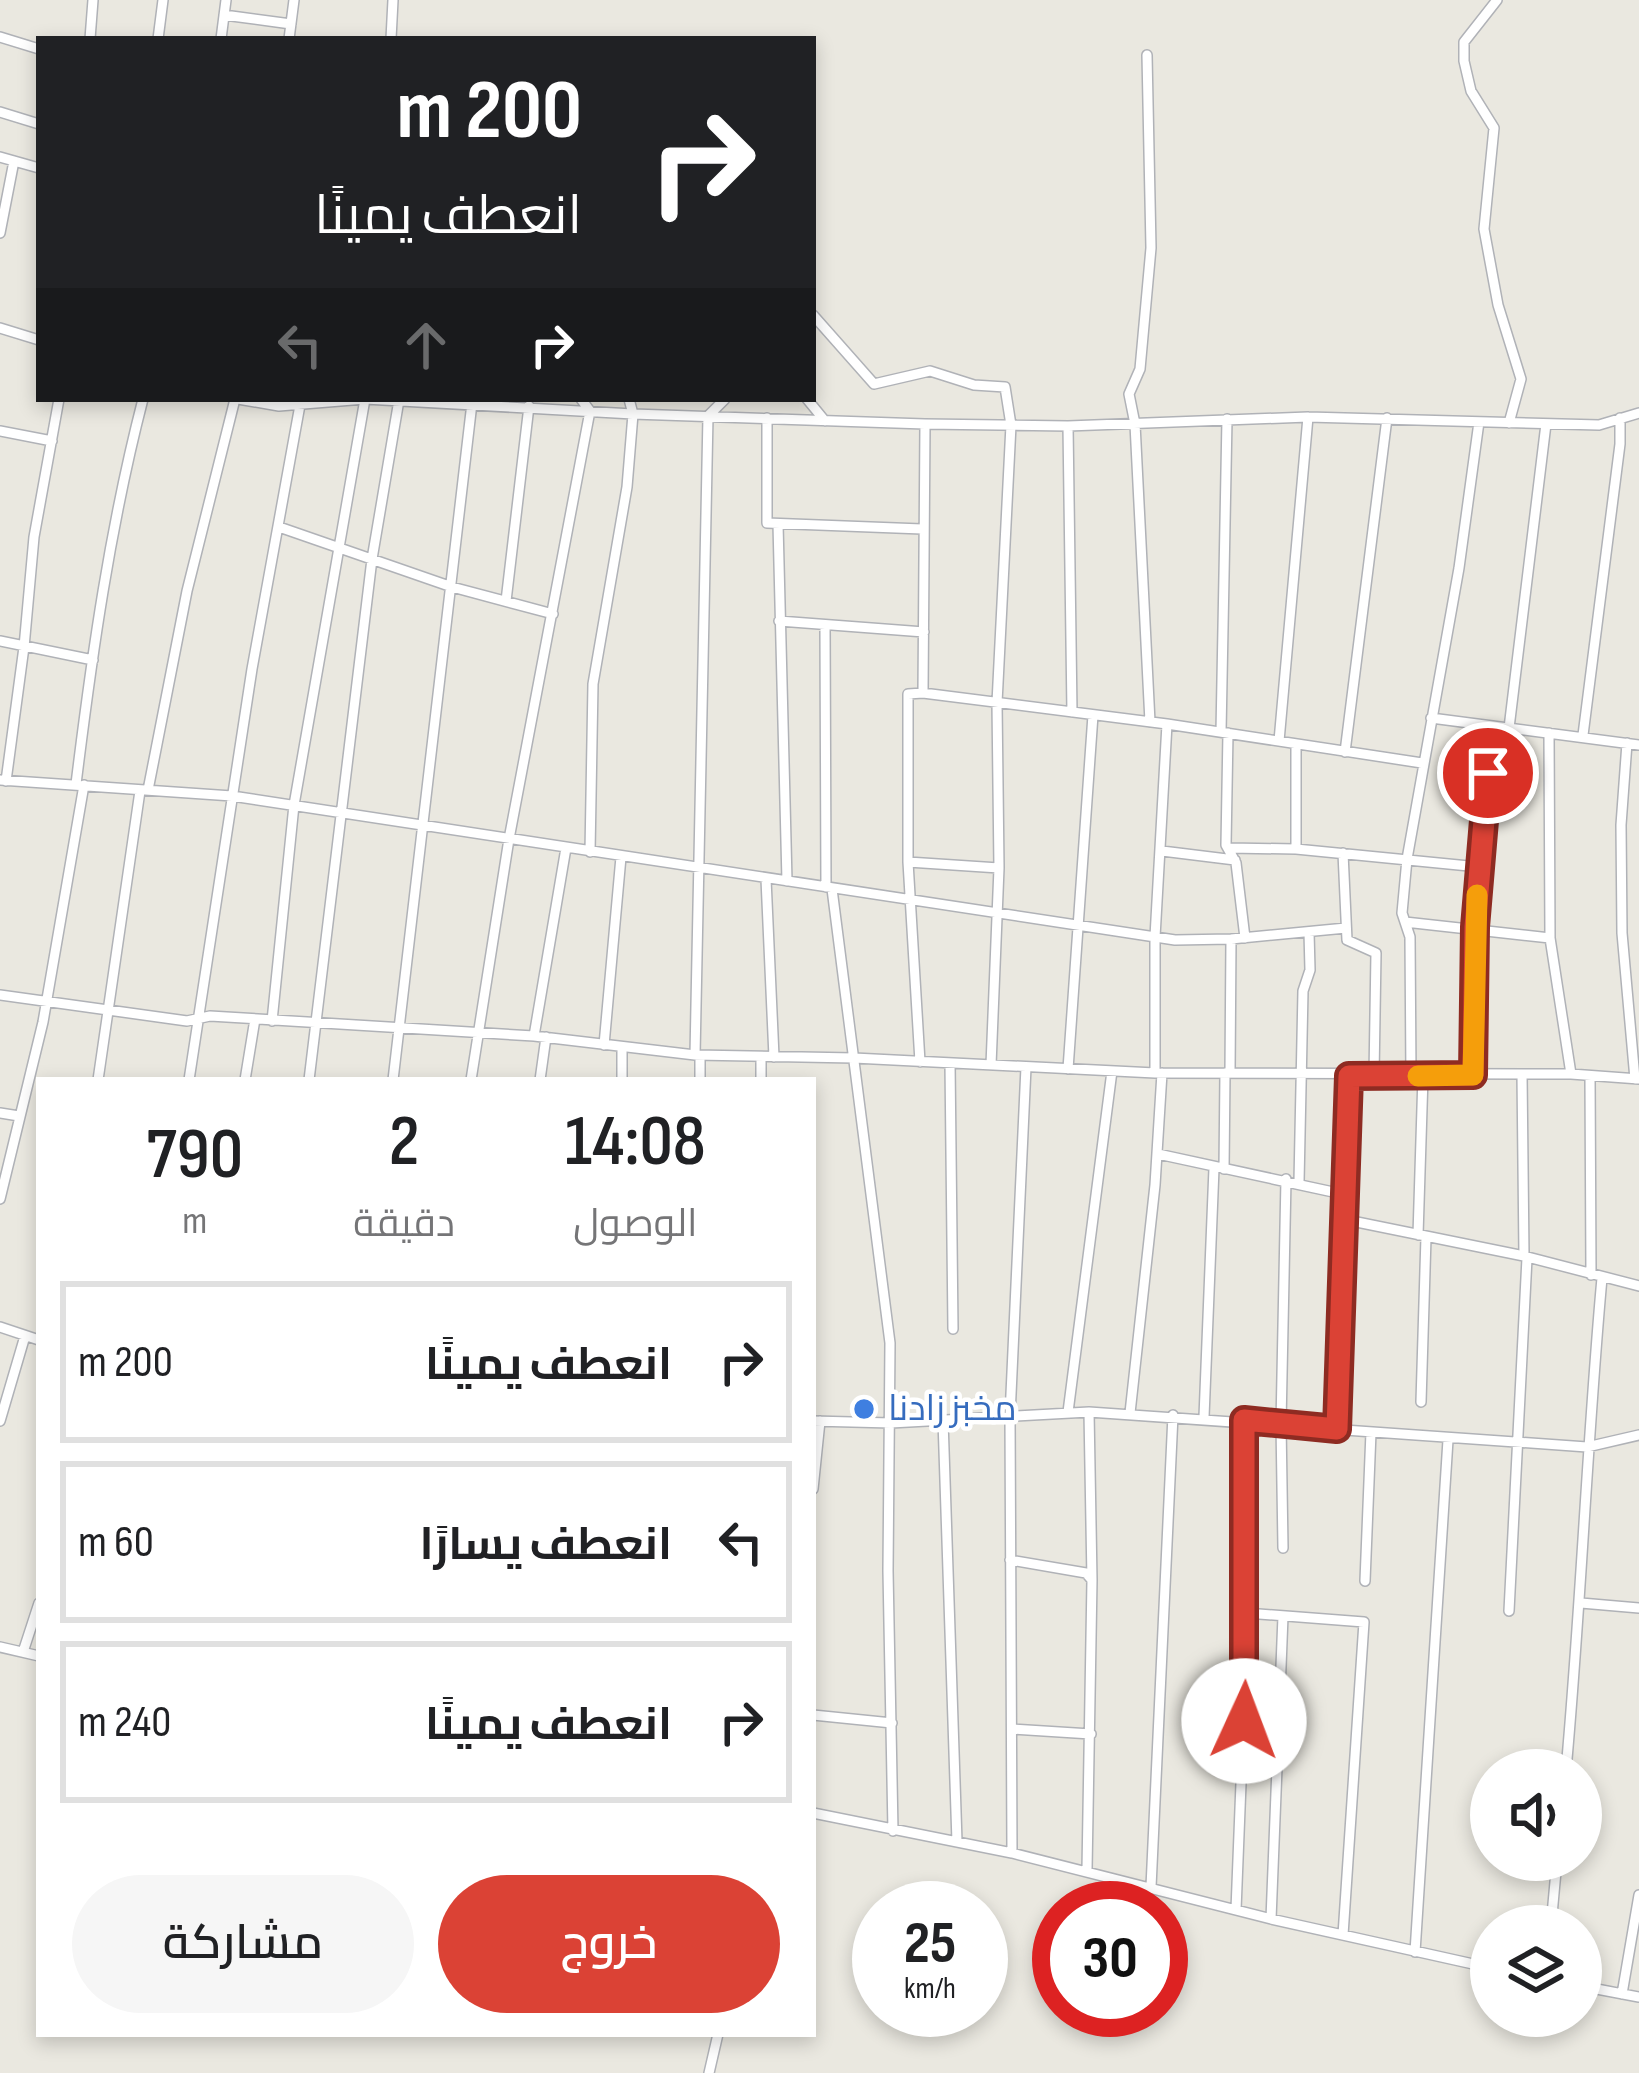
<!DOCTYPE html>
<html lang="ar">
<meta charset="utf-8">
<style>
:root{--surface:#fff;--page:#f6f6f6;--text:#202124;--muted:#757577;--line:#e0e0e0;--accent:#db4235}
body{margin:0;font-family:"Sofia Sans Condensed",Cairo,sans-serif;background:var(--page);color:var(--text);direction:rtl;height:100vh;display:flex;flex-direction:column;font-size:45px;white-space:nowrap}
*{box-sizing:border-box;margin:0}
p{font-size:39px;color:var(--muted)}
.icon{flex:none;width:66px;height:66px;fill:none;stroke:currentColor;stroke-width:2;stroke-linecap:round;stroke-linejoin:round}
.map{position:relative;flex:1;overflow:hidden;direction:ltr}
.panel{position:absolute;left:36px;top:1077px;width:780px;height:960px;display:flex;flex-direction:column;background:var(--surface);border-radius:0px;box-shadow:0 6px 18px #0003;direction:rtl}
.panel>*{flex:none}
.banner{position:absolute;left:36px;top:36px;width:780px;height:366px;border-radius:0px;box-shadow:0 6px 18px #0003;direction:rtl;background:#202124;color:#fff;overflow:hidden}
.controls{position:absolute;left:1470px;top:1749px;display:grid;gap:24px}
.controls a{display:grid;place-items:center;width:132px;height:132px;border-radius:50%;background:var(--surface);box-shadow:0 6px 18px #0003;font-size:60px}
.speed{position:absolute;left:852px;top:1881px;display:flex;gap:24px;font-size:60px;font-weight:700;text-align:center}
.speed>*{display:grid;place-content:center;width:156px;height:156px;border-radius:50%;background:var(--surface);box-shadow:0 6px 18px #0003;line-height:1}
.speed small{font-size:30px;font-weight:400}
.speed .limit{border:18px solid #d22;background:#fff;color:#111}
.pin{position:absolute;display:grid;place-items:center;width:102px;height:102px;color:#fff;margin:-51px;border:6px solid #fff;border-radius:50%;box-shadow:0 3px 12px #0007}
.me{position:absolute;width:132px;margin:-66px;rotate:2deg;stroke-linejoin:round;filter:drop-shadow(0 0 9px #0008)}
.turn{display:flex;align-items:center;gap:42px;height:252px;padding:0 36px;font-size:54px}
.turn .icon{width:156px;height:156px;stroke-width:2.5}
.turn b{display:block;font-size:84px;line-height:102px}
.lanes{display:flex;align-items:center;height:114px;padding:0 36px;background:#0003;justify-content:center;gap:60px;direction:ltr}
.lanes .off{opacity:.35}
.eta{display:flex;justify-content:space-evenly;align-items:center;height:204px;text-align:center}
.eta b{font-size:72px;font-weight:600;line-height:84px}
.cta{display:flex;gap:24px;margin-top:auto;padding:24px 36px}
.cta a{flex:1;height:138px;border-radius:72px;background:var(--accent);color:#fff;font-size:48px;font-weight:600;line-height:138px;text-align:center}
.cta a+a{background:var(--page);color:var(--text)}
ul{padding:0;list-style:none}
li{display:flex;align-items:center;gap:36px;height:162px;margin:0 24px 18px;padding:0 12px;border:6px solid var(--line);border-radius:0px}
li div{flex:1}
li b{display:block;font-size:45px}
li em{font-style:normal}
.map>svg:first-child{display:block}
.lines{fill:none;stroke-linecap:round;stroke-linejoin:round}
.minor-casing{stroke:#b0b2b7;stroke-width:12}
.minor{stroke:#fff;stroke-width:9}
.route-casing{stroke:#8e2b22;stroke-width:30}
.route{stroke:#db4235;stroke-width:21}
.slow{stroke:#f59e0b;stroke-width:21}
.shop-dot{fill:#3f7fe0;stroke:#fff;stroke-width:4.5}
.labels{text-anchor:middle;dominant-baseline:central;stroke-width:9;stroke-linejoin:round;paint-order:stroke}
.shop-label{font-size:36px;fill:#366cbe;stroke:#fff;text-anchor:start}
</style>
<div class="map">
<svg width="1639" height="2073" viewBox="0 0 1639 2073">
<rect width="100%" height="100%" fill="#eae8e0"/>
<g class="lines">
<defs>
<path id="minor" d="M1497,0L1464,42V61L1471,91L1494,128L1484,229L1498,305L1521,379L1509,423
M224,15L291,24
M0,37L39,49
M90,39L93,0
M158,39L163,0
M221,39L226,0
M289,39L294,0
M391,39L393,0
M1147,55L1151,248L1140,369L1129,394L1135,424L1150,722
M0,112L39,124
M0,157L39,168
M0,233L14,161
M813,315L874,384L930,371L974,385L1005,387L1011,425L997,703L999,868L991,1065
M0,328L39,340
M238,399L279,406L365,399L633,414L925,424L1068,426L1308,417L1599,425L1639,413
M807,399L825,421
M767,418V523L922,529
M1068,426L1072,712
M0,431L52,441
M778,524L787,881
M279,527L452,587L553,614
M506,601L529,406
M779,621L924,632
M825,625L826,887
M0,641L93,660
M923,693L925,424
M1431,718L1639,745
M1509,728L1546,424
M1221,732L1227,419
M1228,733L1226,845L1236,863L1245,938
M1549,733L1550,938L1571,1074
M1583,735L1620,444V418
M1279,741L1308,417
M1627,743L1621,825L1622,933L1635,1079
M1296,744V849
M1345,752L1387,418
M0,780L232,796L1175,940L1231,939L1346,928
M6,781L24,647L34,537L59,399
M76,784C92,654 110,527 143,399
M148,790L187,591L235,399
M1228,848L1296,849L1479,867
M1162,851L1235,860
M590,852L593,684L627,487L633,414L629,399
M1343,853L1347,940L1376,953L1374,1076
M908,862L999,868
M766,879L774,1057
M832,889L890,1343L888,1571L893,1831
M1405,922L1550,938
M0,995L187,1021L210,1016L534,1036L695,1055L854,1058L1155,1073L1571,1074L1639,1079
M272,1021L294,805L365,399
M534,1036L566,848
M604,1045L621,857
M695,1055L708,416L725,399
M761,1057V1080
M920,1062L908,862V694L923,693L1167,724L1422,763
M950,1063L953,1329
M1068,1069L1093,715
M1155,1073V937L1167,724
M1230,1073L1231,939
M1522,1074L1524,1256
M1473,1075L1475,927L1492,726
M1411,1076L1410,937L1402,913L1407,859L1459,568L1479,422
M1590,1076L1591,1275
M98,1080L140,791
M189,1080L252,669L300,405
M245,1080L255,1019
M309,1080L372,559L399,400
M393,1080L472,403
M471,1080L509,839L590,411L581,399
M540,1080L546,1037
M622,1080V1048
M700,1080V1056
M0,1113L19,1116
M1158,1154L1347,1195
M1224,1169L1225,1073
M1299,1182L1303,991L1310,970L1309,932
M0,1199L43,1022L84,785
M1347,1220L1524,1256L1639,1286
M1418,1235L1423,1076
M0,1327L39,1340
M1421,1402L1426,1237
M1068,1412L1112,1071
M1089,1412L1092,1580
M1130,1413L1155,1185L1162,1073
M1204,1417L1214,1168
M943,1420L957,1842
M0,1421L25,1336
M813,1421L891,1423L1089,1412L1587,1447L1639,1435
M1337,1429L1349,1076
M813,1489L820,1421
M1283,1548L1281,1424L1286,1179
M1010,1560L1086,1573L1092,1580L1087,1870
M1365,1581L1371,1432
M1581,1603L1639,1608
M1509,1611L1527,1258
M1246,1613L1364,1622L1343,1935
M0,1647L39,1656
M23,1652L39,1603
M813,1715L892,1723
M1012,1729L1091,1734
M1566,1770C1581,1606 1587,1442 1602,1278
M813,1813L1012,1853L1271,1919L1491,1968
M1012,1853L1010,1416L1026,1067
M1151,1887L1173,1415
M1236,1910L1245,1682L1244,1421
M1271,1919L1283,1616
M1551,1926L1557,1860
M1415,1952L1448,1440
M1581,1986L1639,1997
M1622,1994L1639,1895
M709,2073L718,2034"/>
</defs>
<use href="#minor" class="minor-casing"/>
<use href="#minor" class="minor"/>
</g>
<g class="lines">
<defs>
<path id="route" d="M1244,1721V1420L1337,1429L1349,1076L1473,1075L1475,927L1488,773"/>
</defs>
<use href="#route" class="route-casing"/>
<use href="#route" class="route"/>
<path class="slow" d="M1418,1076L1473,1075L1477,895"/>
</g>
<circle class="shop-dot" cx="864" cy="1409" r="12"/>
<g class="labels">
<g class="shop-label">
<text x="888" y="1409">مخبز زادنا</text>
</g>
</g>
</svg>
<div class="controls">
<a><svg class="icon" aria-label="sound" viewBox="0 0 24 24"><path d="M4 9h4l5-4v14l-5-4H4zM17 9q2 3 0 6"/></svg></a>
<a><svg class="icon" aria-label="layers" viewBox="0 0 24 24"><path d="M12 4l9 5-9 5-9-5zM3 14l9 5 9-5"/></svg></a>
</div>
<div class="speed"><div>25<small>km/h</small></div><div class="limit">30</div></div>
<div class="pin" style="left:1488px;top:773px;background:#d93025"><svg class="icon" aria-label="arrive" viewBox="0 0 24 24"><path d="M6 21V4h12l-3 4 3 4H6"/></svg></div>
<svg class="me" style="left:1244px;top:1721px" viewBox="-20 -20 40 40"><circle r="19" fill="#fff"/><path d="M0-13L10 11 0 6-10 11z" fill="#db4235"/></svg>
<div class="banner">
<div class="turn"><svg class="icon" aria-label="right" viewBox="0 0 24 24"><path d="M7 20v-9h11M14 6l5 5-5 5"/></svg><div><b>200 m</b>انعطف يمينًا</div></div>
<div class="lanes"><svg class="icon off" aria-label="left" viewBox="0 0 24 24"><path d="M17 20v-9H6M10 6l-5 5 5 5"/></svg><svg class="icon off" aria-label="ahead" viewBox="0 0 24 24"><path d="M12 20V5M6 11l6-6 6 6"/></svg><svg class="icon" aria-label="right" viewBox="0 0 24 24"><path d="M7 20v-9h11M14 6l5 5-5 5"/></svg></div>
</div>
<section class="panel">
<div class="eta">
<div><b>14:08</b><p>الوصول</p></div>
<div><b>2</b><p>دقيقة</p></div>
<div><b>790</b><p>m</p></div>
</div>
<ul>
<li><svg class="icon" aria-label="right" viewBox="0 0 24 24"><path d="M7 20v-9h11M14 6l5 5-5 5"/></svg><div><b>انعطف يمينًا</b></div><em>200 m</em></li>
<li><svg class="icon" aria-label="left" viewBox="0 0 24 24"><path d="M17 20v-9H6M10 6l-5 5 5 5"/></svg><div><b>انعطف يسارًا</b></div><em>60 m</em></li>
<li><svg class="icon" aria-label="right" viewBox="0 0 24 24"><path d="M7 20v-9h11M14 6l5 5-5 5"/></svg><div><b>انعطف يمينًا</b></div><em>240 m</em></li>
</ul>
<div class="cta"><a>خروج</a><a>مشاركة</a></div>
</section>
</div>
